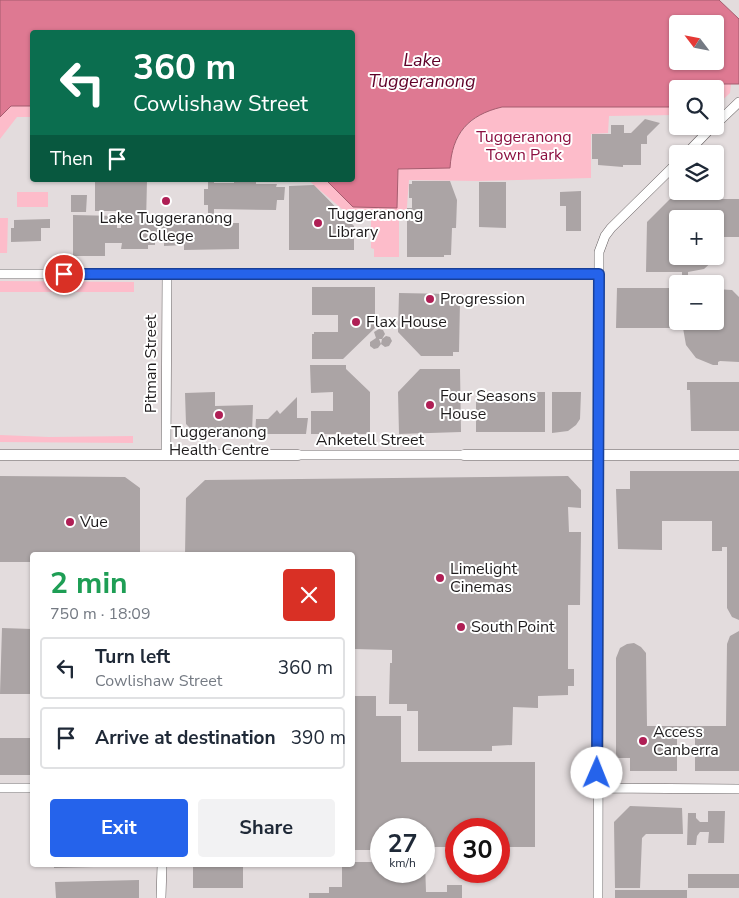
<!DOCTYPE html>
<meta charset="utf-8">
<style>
:root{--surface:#fff;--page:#f2f2f3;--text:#1f2937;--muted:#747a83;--line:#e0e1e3;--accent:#2563eb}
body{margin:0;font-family:"Nunito Sans",sans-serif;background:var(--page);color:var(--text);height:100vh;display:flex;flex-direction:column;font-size:19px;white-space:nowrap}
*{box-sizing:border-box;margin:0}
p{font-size:16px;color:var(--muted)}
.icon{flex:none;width:28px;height:28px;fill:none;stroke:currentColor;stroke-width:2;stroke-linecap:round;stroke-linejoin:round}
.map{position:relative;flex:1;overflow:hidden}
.drawer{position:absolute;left:30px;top:552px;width:325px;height:315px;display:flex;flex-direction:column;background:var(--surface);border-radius:5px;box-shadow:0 1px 4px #0004}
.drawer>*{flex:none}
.guide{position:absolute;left:30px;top:30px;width:325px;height:152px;border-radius:5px;box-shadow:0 1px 4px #0004;background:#0b6e4f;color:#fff;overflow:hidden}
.needle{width:32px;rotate:302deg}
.fabs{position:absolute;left:669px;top:15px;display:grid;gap:10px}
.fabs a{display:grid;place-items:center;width:55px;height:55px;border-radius:5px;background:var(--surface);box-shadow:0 1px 4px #0004;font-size:25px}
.speed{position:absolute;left:370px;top:818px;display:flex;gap:10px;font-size:25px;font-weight:700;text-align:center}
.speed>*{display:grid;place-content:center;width:65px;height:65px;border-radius:50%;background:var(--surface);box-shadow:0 1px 4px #0004;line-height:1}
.speed small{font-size:12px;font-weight:400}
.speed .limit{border:8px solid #d22;background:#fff;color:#111}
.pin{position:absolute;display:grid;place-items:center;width:42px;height:42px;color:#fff;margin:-21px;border:2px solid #fff;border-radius:50%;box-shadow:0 1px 5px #0007}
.me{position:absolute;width:55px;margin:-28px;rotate:1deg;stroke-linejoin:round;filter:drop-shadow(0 0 4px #0008)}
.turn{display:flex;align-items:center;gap:18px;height:105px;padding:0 20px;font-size:22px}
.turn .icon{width:65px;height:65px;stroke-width:2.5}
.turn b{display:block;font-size:35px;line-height:42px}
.then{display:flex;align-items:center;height:48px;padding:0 20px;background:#0003;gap:10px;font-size:19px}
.round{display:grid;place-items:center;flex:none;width:52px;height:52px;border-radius:5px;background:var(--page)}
.head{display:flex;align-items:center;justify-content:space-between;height:85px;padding:0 20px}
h1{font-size:30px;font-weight:700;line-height:38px;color:#1e9e55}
.button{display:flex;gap:10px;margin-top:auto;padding:10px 20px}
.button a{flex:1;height:58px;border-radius:5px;background:var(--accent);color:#fff;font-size:20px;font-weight:700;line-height:58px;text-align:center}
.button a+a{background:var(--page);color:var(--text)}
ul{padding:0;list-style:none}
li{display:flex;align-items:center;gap:15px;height:62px;margin:0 10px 8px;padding:0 10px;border:2px solid var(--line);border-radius:5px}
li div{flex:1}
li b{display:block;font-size:19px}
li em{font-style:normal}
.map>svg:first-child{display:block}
.green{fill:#fdbcca}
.water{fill:#de7992;stroke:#a55d6f;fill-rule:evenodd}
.building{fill:#aba4a5;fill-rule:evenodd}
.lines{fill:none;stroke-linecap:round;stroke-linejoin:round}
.minor-casing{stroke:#655f60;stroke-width:10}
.tertiary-casing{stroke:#655f60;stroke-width:11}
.minor{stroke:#fff;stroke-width:9}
.tertiary{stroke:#fff;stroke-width:10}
.route-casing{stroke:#184099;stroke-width:12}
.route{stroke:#2563eb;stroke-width:9}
.poi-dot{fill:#af1f55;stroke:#fff;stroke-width:2}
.labels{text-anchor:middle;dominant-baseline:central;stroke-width:4;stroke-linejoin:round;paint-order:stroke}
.park-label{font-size:16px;fill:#8c1041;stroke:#fff}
.poi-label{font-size:16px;fill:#1f1c1d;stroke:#fff;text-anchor:start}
.street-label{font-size:16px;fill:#1f1c1d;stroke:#fff}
.water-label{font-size:18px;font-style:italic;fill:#5f0028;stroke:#fff}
</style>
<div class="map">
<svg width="739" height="898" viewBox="0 0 739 898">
<rect width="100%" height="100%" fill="#e3dcdd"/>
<path class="green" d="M716,84H731L730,93L715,107V89H705Z
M11,106H32V117H17L0,139V117Z
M502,107H677V117L675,115L609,116L608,133L591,134V178L479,181L409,180L406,219H399V257H374V249L371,248V219L356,221L308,180H326L353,207L397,208L398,169L408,168L451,156C457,128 476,113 502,107Z
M17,192H48V207H17Z
M0,218H8L7,253H0Z
M0,281L134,282V292H0Z
M0,435L49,437L133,436V443L0,442Z"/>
<path class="water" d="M0,0H719L739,19V84H716L705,89H678L677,107H502C468,115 452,134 450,168L398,169L397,208L353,207L326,180H352V32H32V106H11L0,117ZM678,24H715V61H678Z"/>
<path class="building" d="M645,119L660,123L647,136V144H641V165H623V167L598,165V159H592V134H611V125H624V133H631Z
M95,180H147L146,224H153L155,220L159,218L163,220L164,224H208V205H204V189H208V180H214V183H234V180H256V184H277L276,187H285L284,200H277L276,210L214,209V223H239V249L184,250V245L164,246V237H155V245H148V249H121L122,243H105V256H73V215L117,216V228H121V211H95Z
M412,181H450L457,200L456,228H452L451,255H444V257H407V208H412V198H409V184H412Z
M479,182H506V228L479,227Z
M314,185L354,226V250H289V186Z
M581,191V231H566V206H560V192Z
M71,195H87L86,212H71Z
M670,199H739V237H721L720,248L715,259L704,269L688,272V284H682V272H646L647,222ZM678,219H715V256H678Z
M50,219V228H41V241L11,242V228H14V220Z
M312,287H375V328L343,359H312V334H314V332H338V315H312Z
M617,288H678V321H715V289L732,290L739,297V362L720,361L718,362V365H713L696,358L686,345L683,328H616Z
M399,293L450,294V301H460L459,352H453V356H421L398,332Z
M379,329L383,330L385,334L382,339L386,336L390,337L392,341L389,346L385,347L381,344L382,339H379L381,344L378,348L374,349L370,346V342L376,338L374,332Z
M310,365H346V369L370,392V434H311V411H333V392L311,393Z
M420,369H460L461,432L399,434L398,392Z
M687,382H739V431H691L690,390H687Z
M215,392V406L253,405L252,434H196L186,424L185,393Z
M476,392H545V432H476Z
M552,392H581L580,419L576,425L568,431L552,433Z
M297,397V418H308L306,434H255L256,419H268L277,410L280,414Z
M630,471H739V620L732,617L727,608V547H722V551H712V521H662V550L618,549L616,489H630Z
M0,476L125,477L140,488V555H32V562H0Z
M568,476L581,490V508L568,507L569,532H581L580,605H568V669H574V686H568V695L538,696V708L513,707L512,745L492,746V751H418V711H407V704H389L390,663H392V650L354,649L355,590H352V555H185L186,498L205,480Z
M2,628L32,629V694H0Z
M739,631V771H695V737H677V771H630V758H616V658L620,648L627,644L634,643L641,647L646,653L647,726H726L727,644L730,636Z
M352,696H376V716H401V762H535V847H499V829H456V847H424V829H381V871H424V862H425L426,892H447V885H462V898H309V893H329V887H342V865H352V862H378V850H352Z
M0,738H32V775H0Z
M630,806L682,808L683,834H646L642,838L640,888H615L614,822Z
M708,811H725L724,843H708L709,832H700L697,836L696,845H687L688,813H696V818L700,822H708Z
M54,865H94V867L54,868Z
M193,865H243V888H193Z
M688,874H739V888H688Z
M139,880V898H56L55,882Z
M615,890H687V898H615Z"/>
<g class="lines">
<defs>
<path id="minor" d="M715,125L739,102
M686,154L713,126
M0,274H599
M166,455L167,274
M298,455H464
M0,788H32
M597,788L739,789
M161,898L162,865
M598,898L599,252L605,236L611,228L678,162"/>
<path id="tertiary" d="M0,455H298
M464,455H739"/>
</defs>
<use href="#minor" class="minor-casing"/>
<use href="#tertiary" class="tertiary-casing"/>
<use href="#minor" class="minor"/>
<use href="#tertiary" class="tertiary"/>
</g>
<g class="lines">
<defs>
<path id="route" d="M64,274H599L597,773"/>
</defs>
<use href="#route" class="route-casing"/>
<use href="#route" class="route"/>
</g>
<g class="poi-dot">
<circle cx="166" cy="201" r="5"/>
<circle cx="318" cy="223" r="5"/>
<circle cx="430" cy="299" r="5"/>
<circle cx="356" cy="322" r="5"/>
<circle cx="430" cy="405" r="5"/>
<circle cx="219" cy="415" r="5"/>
<circle cx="70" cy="522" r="5"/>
<circle cx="440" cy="578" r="5"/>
<circle cx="461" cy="627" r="5"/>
<circle cx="643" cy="741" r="5"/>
</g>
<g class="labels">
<g class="park-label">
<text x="524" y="137">Tuggeranong<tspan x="524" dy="18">Town Park</tspan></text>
</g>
<g class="poi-label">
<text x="328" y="214">Tuggeranong<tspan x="328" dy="18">Library</tspan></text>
<text x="166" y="218" text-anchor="middle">Lake Tuggeranong<tspan x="166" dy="18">College</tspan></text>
<text x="440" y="299">Progression</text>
<text x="366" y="322">Flax House</text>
<text x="440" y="396">Four Seasons<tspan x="440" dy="18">House</tspan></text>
<text x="219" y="432" text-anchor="middle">Tuggeranong<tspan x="219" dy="18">Health Centre</tspan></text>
<text x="80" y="522">Vue</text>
<text x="450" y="569">Limelight<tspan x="450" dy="18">Cinemas</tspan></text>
<text x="471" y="627">South Point</text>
<text x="653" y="732">Access<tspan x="653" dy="18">Canberra</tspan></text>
</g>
<g class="street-label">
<text transform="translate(151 364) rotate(-90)">Pitman Street</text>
<text x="370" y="440">Anketell Street</text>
</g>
<g class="water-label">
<text x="422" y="60">Lake<tspan x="422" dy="21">Tuggeranong</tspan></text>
</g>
</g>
</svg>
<div class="fabs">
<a><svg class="needle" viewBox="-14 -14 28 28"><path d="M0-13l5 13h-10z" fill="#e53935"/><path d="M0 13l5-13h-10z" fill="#747a83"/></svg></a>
<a><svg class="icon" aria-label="search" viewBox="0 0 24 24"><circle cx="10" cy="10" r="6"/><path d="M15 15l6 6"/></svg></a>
<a><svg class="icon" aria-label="layers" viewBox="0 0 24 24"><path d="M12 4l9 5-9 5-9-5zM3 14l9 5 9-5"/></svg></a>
<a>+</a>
<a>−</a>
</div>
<div class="speed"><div>27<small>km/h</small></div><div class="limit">30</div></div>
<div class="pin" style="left:64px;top:274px;background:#d93025"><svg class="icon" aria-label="arrive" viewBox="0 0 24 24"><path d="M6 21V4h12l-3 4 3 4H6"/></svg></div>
<svg class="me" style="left:597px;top:773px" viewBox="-20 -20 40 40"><circle r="19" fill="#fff"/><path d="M0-13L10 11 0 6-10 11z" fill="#2563eb"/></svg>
<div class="guide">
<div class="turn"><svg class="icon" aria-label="left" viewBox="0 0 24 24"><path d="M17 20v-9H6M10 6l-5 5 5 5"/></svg><div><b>360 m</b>Cowlishaw Street</div></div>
<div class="then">Then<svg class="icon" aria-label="arrive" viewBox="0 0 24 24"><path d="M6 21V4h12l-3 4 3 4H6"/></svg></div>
</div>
<section class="drawer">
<div class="head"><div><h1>2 min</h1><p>750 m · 18:09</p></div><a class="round" style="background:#d93025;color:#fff"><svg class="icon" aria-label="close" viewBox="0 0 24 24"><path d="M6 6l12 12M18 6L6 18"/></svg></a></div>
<ul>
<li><svg class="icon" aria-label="left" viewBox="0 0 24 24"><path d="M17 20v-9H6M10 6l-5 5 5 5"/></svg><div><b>Turn left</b><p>Cowlishaw Street</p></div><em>360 m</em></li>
<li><svg class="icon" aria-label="arrive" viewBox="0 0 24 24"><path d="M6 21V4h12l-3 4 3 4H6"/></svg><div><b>Arrive at destination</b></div><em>390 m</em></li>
</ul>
<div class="button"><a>Exit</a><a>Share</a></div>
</section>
</div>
